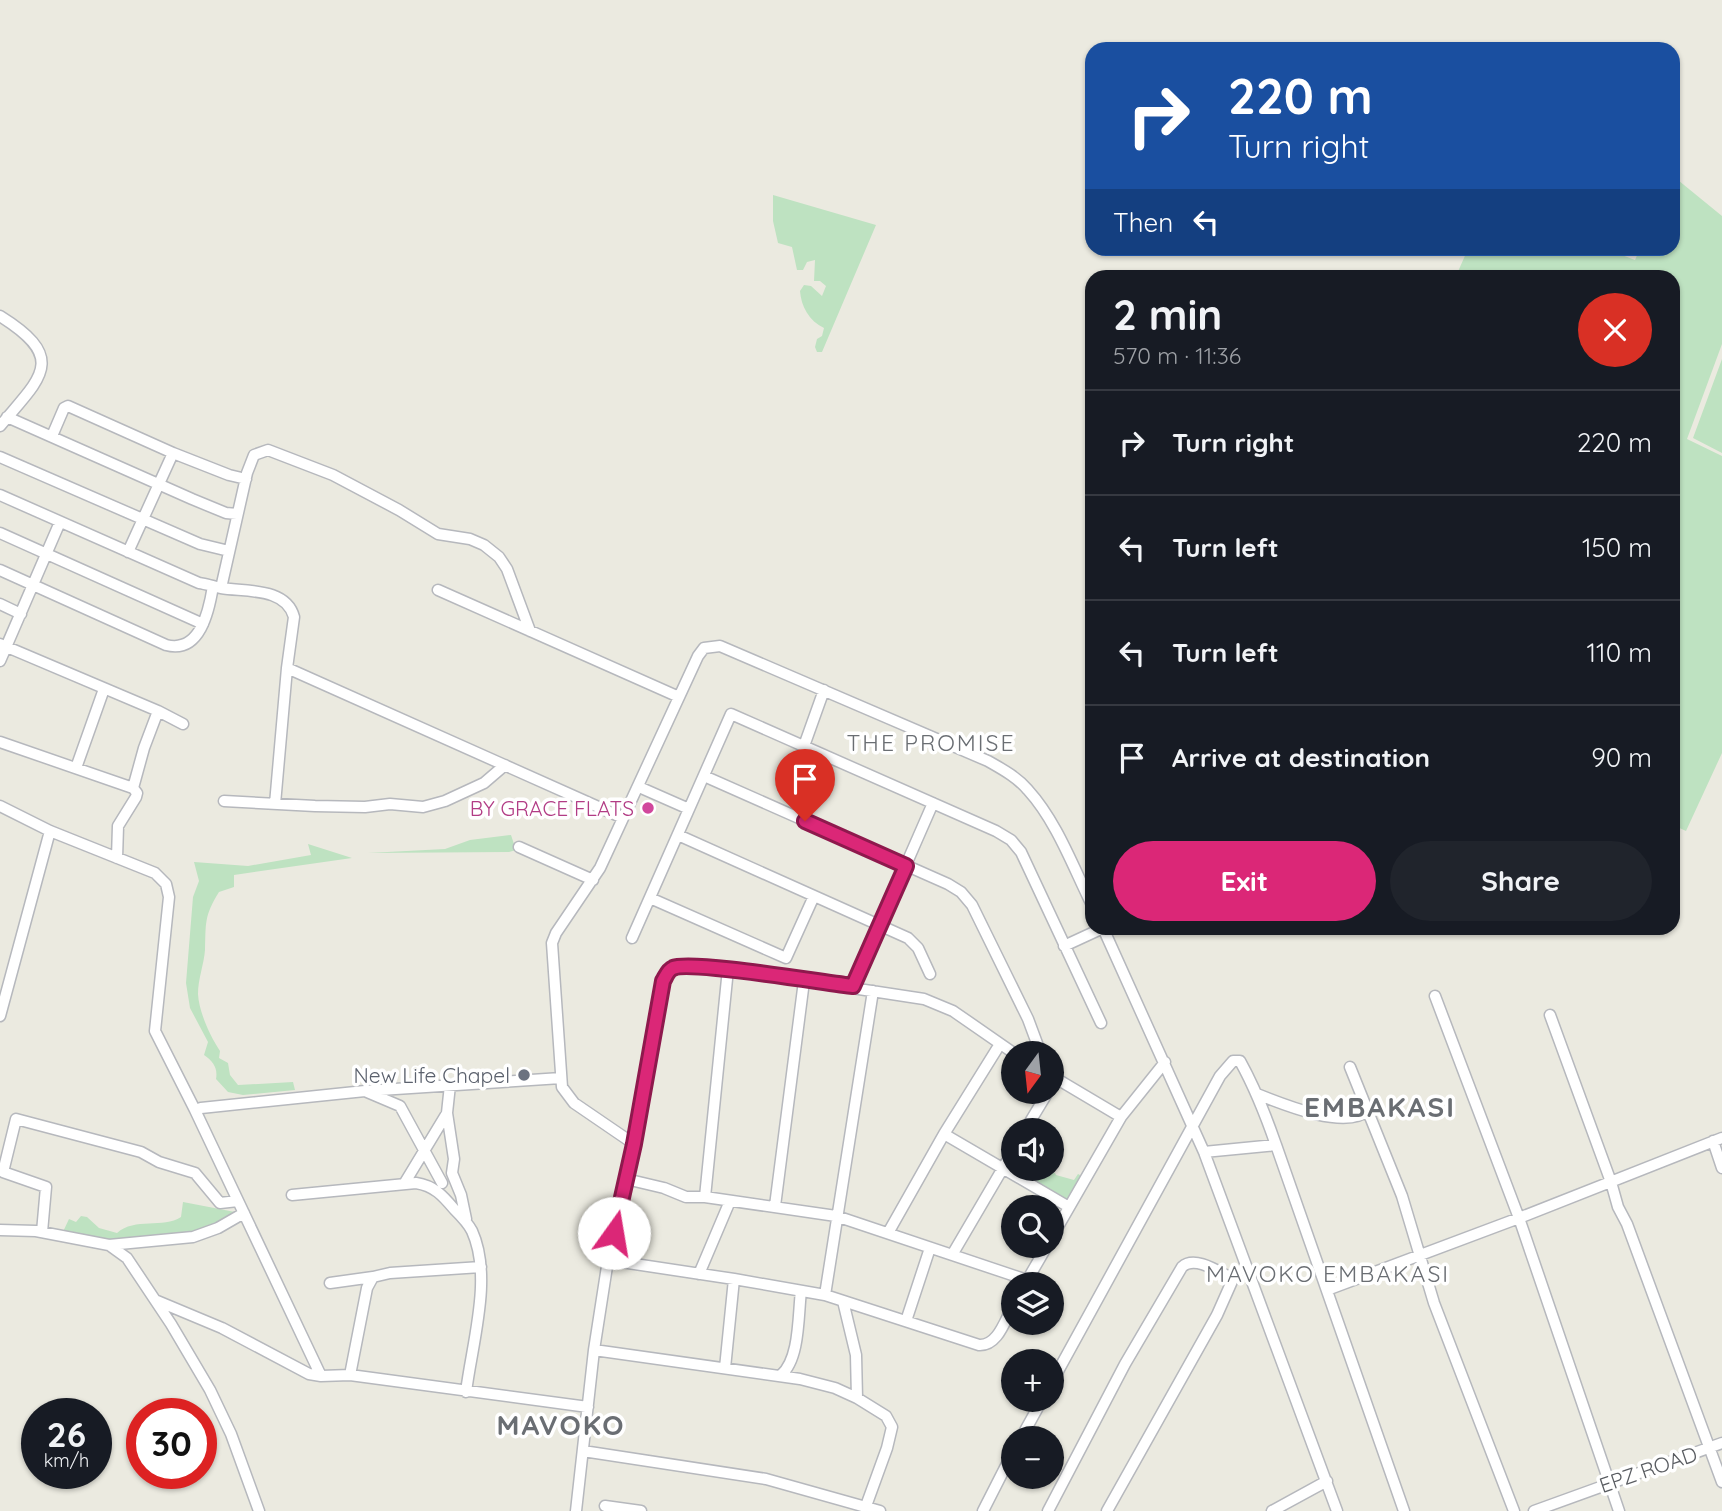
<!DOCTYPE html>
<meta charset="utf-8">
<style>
:root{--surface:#171b24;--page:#20242c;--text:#f1f3f6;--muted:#9ea1a6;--line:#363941;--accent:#db2777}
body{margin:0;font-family:Quicksand,sans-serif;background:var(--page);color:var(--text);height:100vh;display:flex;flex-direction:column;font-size:26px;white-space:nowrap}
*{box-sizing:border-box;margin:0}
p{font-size:23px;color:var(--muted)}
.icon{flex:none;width:38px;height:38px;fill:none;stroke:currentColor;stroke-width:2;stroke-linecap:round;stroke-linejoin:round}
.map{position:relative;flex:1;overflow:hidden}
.panel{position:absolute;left:1085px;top:270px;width:595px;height:665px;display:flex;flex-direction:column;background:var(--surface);border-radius:21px;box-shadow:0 2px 5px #0004}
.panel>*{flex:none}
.banner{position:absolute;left:1085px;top:42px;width:595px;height:214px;border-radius:21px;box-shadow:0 2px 5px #0004;background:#1a4fa0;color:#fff;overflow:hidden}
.needle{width:46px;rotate:195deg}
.tools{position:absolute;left:1001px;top:1041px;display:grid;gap:14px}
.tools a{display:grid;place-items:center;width:63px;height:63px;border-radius:50%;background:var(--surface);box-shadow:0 2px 5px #0004;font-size:35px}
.speed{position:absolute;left:21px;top:1398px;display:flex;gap:14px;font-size:35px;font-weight:700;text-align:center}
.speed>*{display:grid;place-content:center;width:91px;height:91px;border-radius:50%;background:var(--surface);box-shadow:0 2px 5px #0004;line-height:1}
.speed small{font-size:18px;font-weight:400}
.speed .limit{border:10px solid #d22;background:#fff;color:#111}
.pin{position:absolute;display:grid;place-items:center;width:60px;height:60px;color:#fff;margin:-72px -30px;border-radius:50% 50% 50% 0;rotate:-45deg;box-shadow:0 0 7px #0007}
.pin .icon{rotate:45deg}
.me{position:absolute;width:77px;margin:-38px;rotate:13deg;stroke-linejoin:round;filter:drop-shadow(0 0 5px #0008)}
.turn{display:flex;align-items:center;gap:24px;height:147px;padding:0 28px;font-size:32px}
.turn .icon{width:91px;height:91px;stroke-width:2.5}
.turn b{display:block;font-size:49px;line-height:60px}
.then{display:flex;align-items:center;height:66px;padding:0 28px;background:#0003;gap:14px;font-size:26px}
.round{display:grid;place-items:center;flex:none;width:74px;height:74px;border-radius:37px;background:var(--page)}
.headline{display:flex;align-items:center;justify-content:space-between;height:119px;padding:0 28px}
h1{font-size:42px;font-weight:700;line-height:52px}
.action{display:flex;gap:14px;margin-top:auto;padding:14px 28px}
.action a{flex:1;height:80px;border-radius:42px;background:var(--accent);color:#fff;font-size:28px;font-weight:700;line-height:80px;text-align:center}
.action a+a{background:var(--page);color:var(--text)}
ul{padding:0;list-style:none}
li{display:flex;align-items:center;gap:21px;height:105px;padding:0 28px;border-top:2px solid var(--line)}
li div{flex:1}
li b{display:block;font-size:26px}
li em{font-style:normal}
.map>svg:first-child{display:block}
.green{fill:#bee2c1}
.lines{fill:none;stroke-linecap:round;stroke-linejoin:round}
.minor-casing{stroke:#b6b8bd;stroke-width:13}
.minor{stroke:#fff;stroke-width:10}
.route-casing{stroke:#8e194d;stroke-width:18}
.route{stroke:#db2777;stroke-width:12}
.hotel-dot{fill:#d1479c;stroke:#fff;stroke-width:2.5}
.worship-dot{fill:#6b7280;stroke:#fff;stroke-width:2.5}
.labels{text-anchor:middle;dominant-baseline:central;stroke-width:7;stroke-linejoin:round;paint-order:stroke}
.hotel-label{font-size:21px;fill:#b23c85;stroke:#fff;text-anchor:end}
.worship-label{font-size:21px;fill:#5b616d;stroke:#fff;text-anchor:end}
.street-label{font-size:21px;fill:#595c61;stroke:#fff}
.neighbourhood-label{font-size:23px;letter-spacing:2px;fill:#6a6e73;stroke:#fff}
.district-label{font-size:28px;font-weight:bold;letter-spacing:2px;fill:#6a6e73;stroke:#fff}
</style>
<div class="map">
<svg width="1722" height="1511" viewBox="0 0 1722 1511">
<rect width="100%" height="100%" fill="#ebeae0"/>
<path class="green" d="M1673,176L1722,216V344L1687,439L1722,456V753L1686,831L1673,825V276H1456L1468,249H1606L1635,260L1640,249L1673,248Z
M773,195L876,225L822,352H817L815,347L817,339L822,336L824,328C809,321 801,306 800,291L804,285L811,286L822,296L826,286L820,281H814L815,260L807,262L803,270H797L792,247L778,243L773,221Z
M1722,359V453L1693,438Z
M511,835L516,850L509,852L368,853L445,849L470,840Z
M308,844L352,858L234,875V887L219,892C204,916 206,923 205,950C204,964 198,979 198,994C199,1012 210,1036 220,1051L219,1058L228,1063L230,1075L238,1085L293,1082L295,1090L243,1095L228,1092L216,1079C218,1068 213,1061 204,1055L208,1042L190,1008L186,983L193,897L199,881L194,862L248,866L311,855Z
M1013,1157L1011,1166L1031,1178L1036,1169L1055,1173L1056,1175L1074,1180L1078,1174L1082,1176L1067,1202L1008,1167Z
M183,1202L235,1212L218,1228L109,1245L61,1236L69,1219L76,1222L81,1216L87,1217L99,1228L117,1233C135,1217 163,1229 181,1217Z"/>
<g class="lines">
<defs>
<path id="minor" d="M0,316C69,359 40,378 0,426
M7,417L192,499L226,513L237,514
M52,436L64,408L68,406L173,453L128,552
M173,453L229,475L246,479
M0,457L200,544L229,551
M0,495L199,583C207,584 214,587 221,588C245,592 286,587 294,617L287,668L623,818
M0,533L203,624
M0,570L166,645C200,654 209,611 213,586
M221,588L247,473L254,455L268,450L333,475L399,510L438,534L470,539L484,545L499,557L507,569L530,631
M438,590L679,697
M0,604L21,614
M0,644L158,711L144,748L133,788L137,793L136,797L118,826L117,858
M0,661L60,522
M158,711L183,724
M0,742L133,788
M804,746L824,690
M76,768L104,689
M704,776L948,884L961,892L972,905L1028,1019L1041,1054
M639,787L689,809
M224,801L315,806L365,807L390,804L423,807L445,801L484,783L505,765
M275,804L287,668
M0,806L50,831L155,873L166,884L169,897L155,1031L195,1110
M678,835L908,938L918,948L930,974
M519,847L593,880
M650,898L786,958L814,896
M1103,928L1204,1152L1337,1511
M632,938L731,714L996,831L1011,840L1021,852L1101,1023
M1064,946L1103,928
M853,986L933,803
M1435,996L1519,1218L1619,1511
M1550,1015L1611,1182L1618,1207L1627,1224L1722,1482
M0,1016L50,831
M1350,1067L1402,1196L1434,1303L1514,1511
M1052,1076L1121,1117
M367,1092L400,1106L442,1183
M1257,1094C1282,1104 1347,1131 1368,1110
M447,1113L454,1159L452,1173L461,1195L466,1219
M1025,1130L1048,1092
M944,1134L1000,1044
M1713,1141L1722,1168
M634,1144L663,981L671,968L679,966L728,969L924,999L953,1011L1015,1054
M1204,1152L1276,1145L1404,1511
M626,1179L664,1188L686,1197H705L836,1216L1027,1280
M404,1184L447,1113L450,1085
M292,1195L416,1183C435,1186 443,1196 455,1210C461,1216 468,1223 472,1231C493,1277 472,1343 466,1392
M705,1197L728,969
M775,1206L804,981
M0,1230L36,1231L109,1245L193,1237L218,1228L244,1213
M42,1232L46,1187L3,1172L16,1119L141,1152L159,1162L195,1173L220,1203L238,1201
M888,1233L944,1134L1069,1207
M1052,1237L1121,1117L1165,1062
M109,1245L127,1258L171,1324L210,1390L231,1434L259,1511
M952,1255L1013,1151
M608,1260L734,1279L825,1295L979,1345C998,1346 1005,1320 1013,1306
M699,1274L730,1201
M330,1283L373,1277
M1025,1284L1047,1246
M1327,1290L1519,1218L1722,1138
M825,1295L873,991
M155,1300L222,1328L309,1374L321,1376L350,1375L588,1407
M843,1301L856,1355L857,1398
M906,1321L930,1248
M594,1350L800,1379L835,1388L857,1398L886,1416L892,1427L887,1448L866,1506
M725,1368L734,1279
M350,1375L367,1288L373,1277L390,1273L481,1267
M781,1375C800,1359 798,1315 801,1291
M321,1376L195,1110L201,1108L365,1091L561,1078
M1052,1382L1220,1076L1233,1061H1240C1255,1088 1266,1116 1276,1145
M1021,1438L1042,1400
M583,1451L766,1479L880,1511
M605,1506L641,1511
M576,1511L594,1350L608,1260L634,1144L574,1103L562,1087L552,943L556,933L600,868L698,656L704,648L720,646L988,761C1002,769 1017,777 1028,790C1057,822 1073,867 1092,905
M983,1511L1013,1452
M1048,1511L1125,1364L1182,1267C1195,1255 1219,1272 1233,1279
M1107,1511L1217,1315L1233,1279L1237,1276
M1272,1511L1327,1481
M1534,1511L1722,1443"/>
</defs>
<use href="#minor" class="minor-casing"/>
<use href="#minor" class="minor"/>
</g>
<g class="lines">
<defs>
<path id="route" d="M614,1233L634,1144L663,981C666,976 668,970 673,968C690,960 825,983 853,986L906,866L805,821"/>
</defs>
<use href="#route" class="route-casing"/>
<use href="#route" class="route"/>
</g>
<circle class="hotel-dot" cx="648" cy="808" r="7"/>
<circle class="worship-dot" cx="524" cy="1075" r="7"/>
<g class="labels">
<g class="hotel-label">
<text x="634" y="808">BY GRACE FLATS</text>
</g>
<g class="worship-label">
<text x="510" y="1075">New Life Chapel</text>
</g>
<g class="street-label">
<text transform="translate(1648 1469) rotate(-19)">EPZ ROAD</text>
</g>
<g class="neighbourhood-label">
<text x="931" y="742">THE PROMISE</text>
<text x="1328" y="1273">MAVOKO EMBAKASI</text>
</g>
<g class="district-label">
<text x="1380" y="1106">EMBAKASI</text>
<text x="561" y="1424">MAVOKO</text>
</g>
</g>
</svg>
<div class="tools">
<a><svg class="needle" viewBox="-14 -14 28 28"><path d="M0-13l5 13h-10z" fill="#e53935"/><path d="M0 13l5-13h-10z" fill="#9ea1a6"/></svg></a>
<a><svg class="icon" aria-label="sound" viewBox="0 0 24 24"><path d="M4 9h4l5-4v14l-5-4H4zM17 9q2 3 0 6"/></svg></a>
<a><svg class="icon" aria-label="search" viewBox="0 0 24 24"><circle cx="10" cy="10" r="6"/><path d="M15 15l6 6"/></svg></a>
<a><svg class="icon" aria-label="layers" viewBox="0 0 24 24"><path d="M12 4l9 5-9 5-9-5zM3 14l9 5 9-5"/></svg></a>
<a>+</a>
<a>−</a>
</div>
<div class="speed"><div>26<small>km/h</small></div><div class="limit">30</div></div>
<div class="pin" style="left:805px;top:821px;background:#d93025"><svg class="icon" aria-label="arrive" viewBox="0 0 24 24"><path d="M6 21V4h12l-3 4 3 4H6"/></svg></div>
<svg class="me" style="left:614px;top:1233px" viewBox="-20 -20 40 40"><circle r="19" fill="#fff"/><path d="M0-13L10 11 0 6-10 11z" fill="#db2777"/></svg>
<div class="banner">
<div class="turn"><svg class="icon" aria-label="right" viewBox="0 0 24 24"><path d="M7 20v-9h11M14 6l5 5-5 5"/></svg><div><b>220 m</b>Turn right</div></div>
<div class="then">Then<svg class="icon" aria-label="left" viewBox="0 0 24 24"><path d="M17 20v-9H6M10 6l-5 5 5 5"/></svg></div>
</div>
<section class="panel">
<div class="headline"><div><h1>2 min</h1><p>570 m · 11:36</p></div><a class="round" style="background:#d93025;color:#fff"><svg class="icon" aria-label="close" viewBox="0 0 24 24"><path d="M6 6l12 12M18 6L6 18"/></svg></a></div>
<ul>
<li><svg class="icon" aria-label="right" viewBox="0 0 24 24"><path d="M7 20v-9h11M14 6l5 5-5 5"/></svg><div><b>Turn right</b></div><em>220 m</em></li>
<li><svg class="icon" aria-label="left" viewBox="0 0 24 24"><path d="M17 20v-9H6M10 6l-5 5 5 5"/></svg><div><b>Turn left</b></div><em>150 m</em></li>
<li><svg class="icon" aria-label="left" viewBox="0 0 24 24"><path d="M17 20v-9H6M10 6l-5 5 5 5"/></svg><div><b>Turn left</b></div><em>110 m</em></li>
<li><svg class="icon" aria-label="arrive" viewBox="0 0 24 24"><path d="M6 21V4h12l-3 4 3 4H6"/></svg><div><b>Arrive at destination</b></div><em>90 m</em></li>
</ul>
<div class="action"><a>Exit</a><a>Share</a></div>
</section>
</div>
